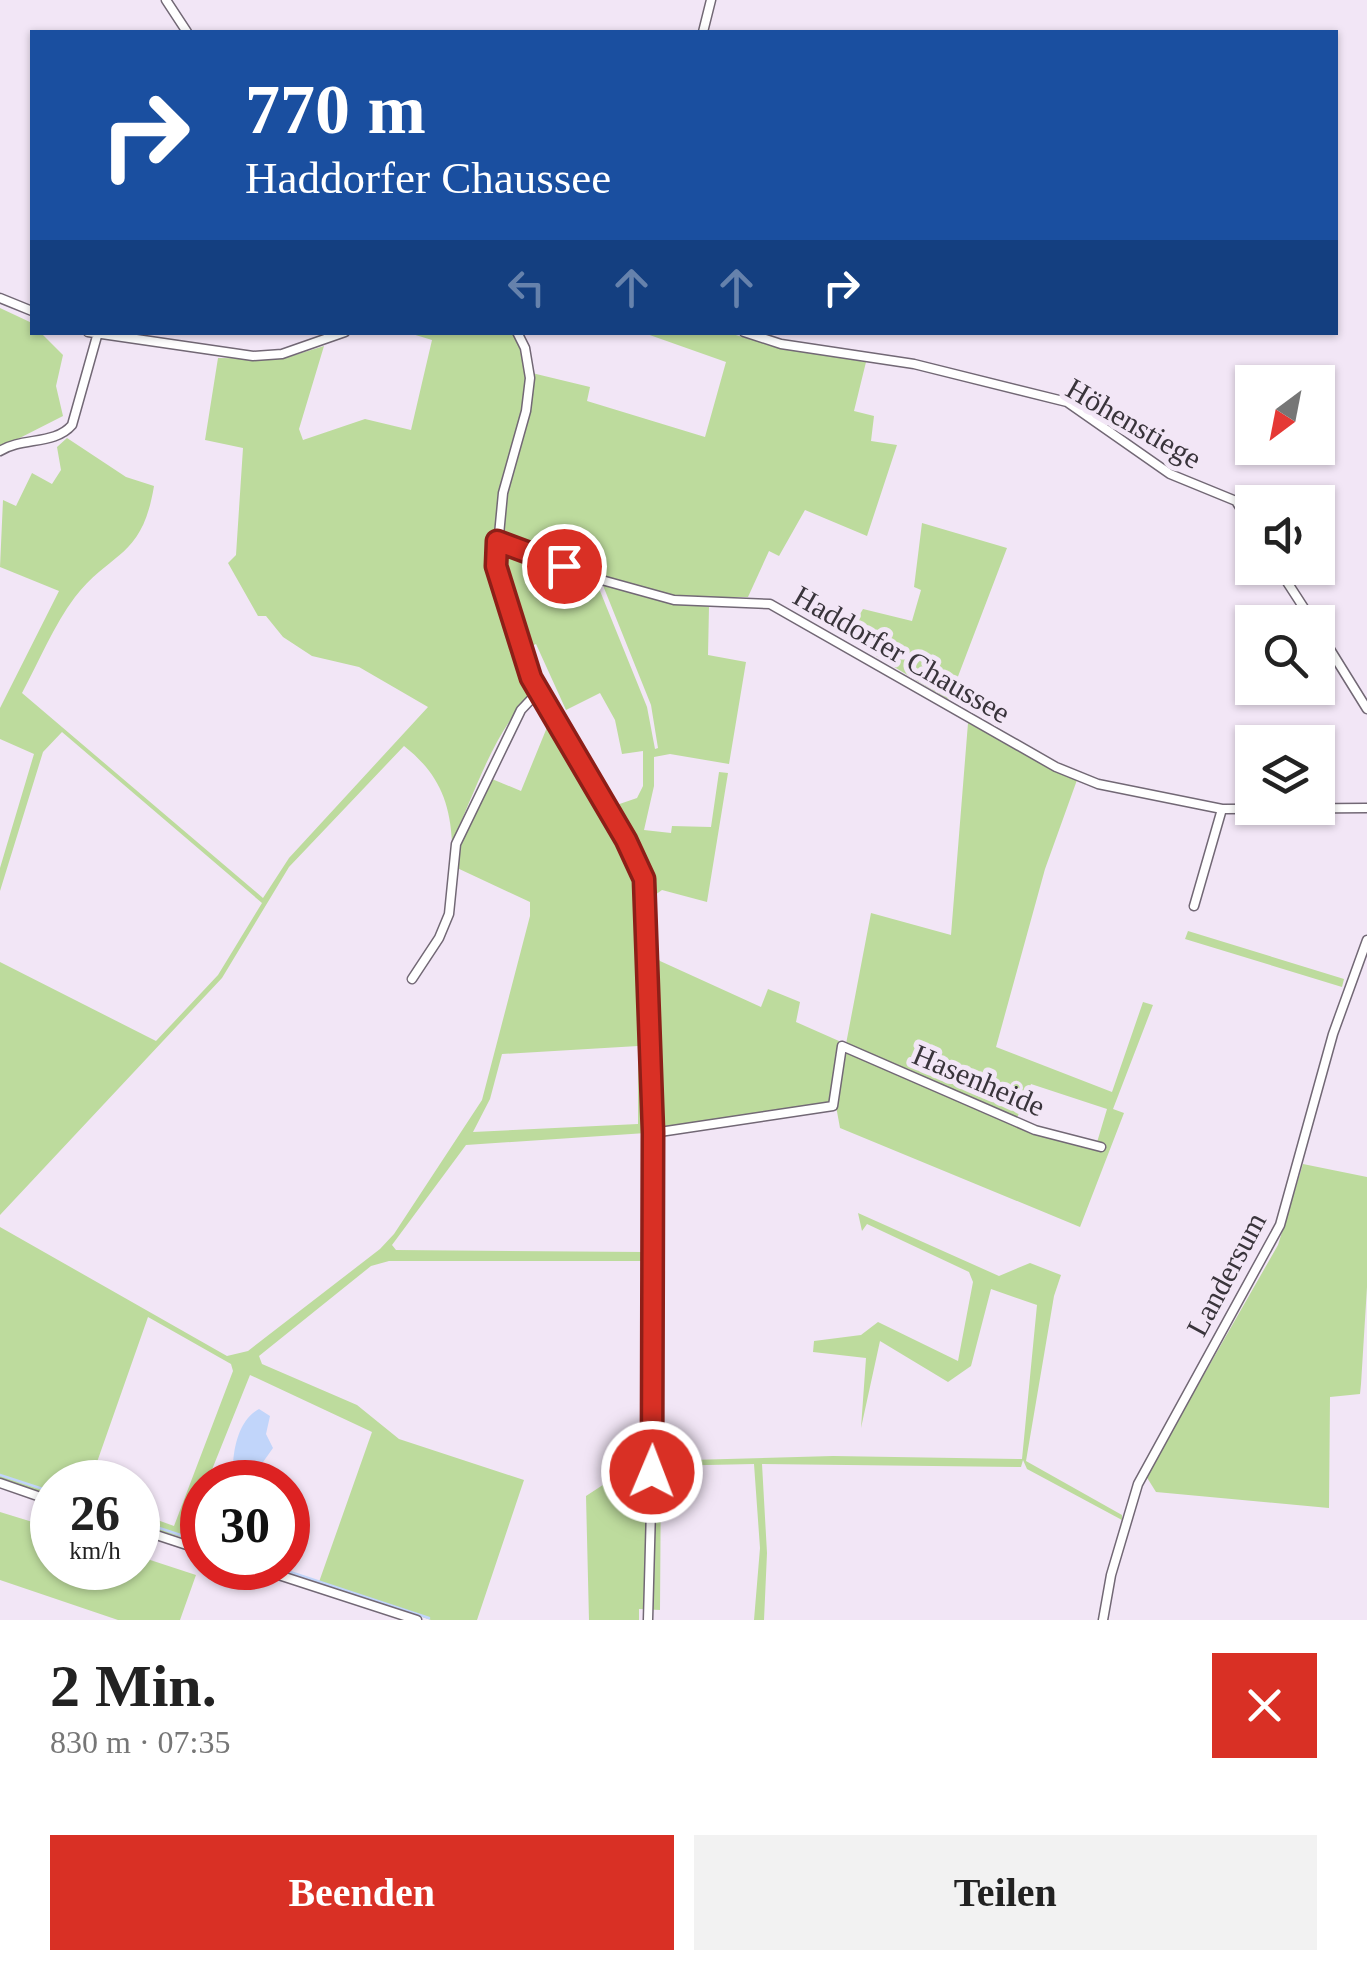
<!DOCTYPE html>
<html lang="de">
<meta charset="utf-8">
<style>
:root{--surface:#fff;--page:#f2f2f2;--text:#222;--muted:#767676;--accent:#d93025}
body{margin:0;font-family:Georgia,serif;background:var(--page);color:var(--text);height:100vh;display:flex;flex-direction:column;font-size:38px;white-space:nowrap}
*{box-sizing:border-box;margin:0}
p{font-size:32px;color:var(--muted)}
.icon{flex:none;width:55px;height:55px;fill:none;stroke:currentColor;stroke-width:2;stroke-linecap:round;stroke-linejoin:round}
.map{position:relative;height:1620px;overflow:hidden}
.sheet{display:flex;flex-direction:column;background:var(--surface);flex:1}
.sheet>*{flex:none}
.banner{position:absolute;left:30px;top:30px;width:1308px;height:305px;border-radius:0px;box-shadow:0 2px 8px #0004;background:#1a4fa0;color:#fff;overflow:hidden}
.needle{width:65px;rotate:212deg}
.buttons{position:absolute;left:1235px;top:365px;display:grid;gap:20px}
.buttons a{display:grid;place-items:center;width:100px;height:100px;border-radius:0px;background:var(--surface);box-shadow:0 2px 8px #0004;font-size:50px}
.speed{position:absolute;left:30px;top:1460px;display:flex;gap:20px;font-size:50px;font-weight:700;text-align:center}
.speed>*{display:grid;place-content:center;width:130px;height:130px;border-radius:50%;background:var(--surface);box-shadow:0 2px 8px #0004;line-height:1}
.speed small{font-size:25px;font-weight:400}
.speed .limit{border:15px solid #d22;background:#fff;color:#111}
.pin{position:absolute;display:grid;place-items:center;width:85px;height:85px;color:#fff;margin:-42px;border:5px solid #fff;border-radius:50%;box-shadow:0 2px 10px #0007}
.me{position:absolute;width:110px;margin:-55px;rotate:1deg;stroke-linejoin:round;filter:drop-shadow(0 0 8px #0008)}
.turn{display:flex;align-items:center;gap:35px;height:210px;padding:0 50px;font-size:45px}
.turn .icon{width:130px;height:130px;stroke-width:2.5}
.turn b{display:block;font-size:70px;line-height:85px}
.lanes{display:flex;align-items:center;height:95px;padding:0 50px;background:#0003;justify-content:center;gap:50px;direction:ltr}
.lanes .off{opacity:.35}
.round{display:grid;place-items:center;flex:none;width:105px;height:105px;border-radius:0px;background:var(--page)}
.headline{display:flex;align-items:center;justify-content:space-between;height:170px;padding:0 50px}
h1{font-size:60px;font-weight:700;line-height:75px}
.cta{display:flex;gap:20px;margin-top:auto;padding:20px 50px}
.cta a{flex:1;height:115px;border-radius:0px;background:var(--accent);color:#fff;font-size:40px;font-weight:700;line-height:115px;text-align:center}
.cta a+a{background:var(--page);color:var(--text)}
.map>svg:first-child{display:block}
.green{fill:#bddb9d;fill-rule:evenodd}
.water{fill:#c1d5fa}
.lines{fill:none;stroke-linecap:round;stroke-linejoin:round}
.stream{stroke:#c1d5fa;stroke-width:2.5}
.minor-casing{stroke:#726875;stroke-width:11}
.minor{stroke:#fff;stroke-width:8}
.route-casing{stroke:#8d1f18;stroke-width:25}
.route{stroke:#d93025;stroke-width:18}
.labels{text-anchor:middle;dominant-baseline:central;stroke-width:10;stroke-linejoin:round;paint-order:stroke}
.street-label{font-size:30px;fill:#39343b;stroke:#f2e6f6}
</style>
<div class="map">
<svg width="1367" height="1620" viewBox="0 0 1367 1620">
<rect width="100%" height="100%" fill="#f2e6f6"/>
<path class="green" d="M0,308L32,323V332L41,333L63,355L56,386L63,416L0,448Z
M409,333H513C553,399 485,492 493,567C496,603 518,659 534,692C494,729 475,793 452,842C450,800 437,772 404,746L289,867L222,978L0,1215V962L156,1041L218,975L262,903L62,732L43,752L0,891V868L34,754L0,739V708L59,591L0,567L3,500L16,506L32,473L52,484L61,470L57,447L67,438L126,477L154,486C142,559 112,550 75,597C54,625 39,661 22,693L263,898L289,858L428,707L359,667L312,656L283,637L266,616H258L228,563L236,555L243,448L205,440L218,358L282,359L324,346L299,429L303,440L365,419L411,430L432,340Z
M644,333H729L784,349L866,362L854,411L874,416L871,441L897,445L867,536L805,510L779,556L769,551L748,597H676L596,581L647,707L655,749L658,748L651,705L602,583L709,607L708,655L746,662L729,764L670,754L654,757V786L644,830L671,833L672,826L711,827L719,772L728,773L707,902L662,890L655,895V954L660,961L761,1007L768,989L800,1002L796,1022L839,1041L829,1104L655,1130L651,972L645,968L646,1133L466,1145L392,1245L396,1250L644,1252L641,1261H389L371,1266L259,1356L262,1364L357,1405L399,1439L524,1480L477,1620H431L319,1582L372,1432L250,1375L207,1482H202V1494L185,1538L138,1525V1513L174,1526L233,1371L231,1364L148,1317L90,1482H52V1496L0,1478V1227L227,1356L248,1351L380,1249L394,1234L482,1100L530,916V902L455,867L460,845L492,779L521,791L550,720L602,810L637,798L643,786V751L622,754L615,720L600,693L566,710L536,644L525,649L499,566L505,492L532,373L590,387L587,401L705,437L726,362ZM638,1046V1124L473,1132L490,1099L502,1054Z
M922,523L1007,548L949,700L846,638L863,609L912,621L921,590L914,587Z
M968,723L1077,780L1045,869L996,1047L1112,1092L1143,1002L1153,1005L1113,1109L1124,1113L1080,1227L840,1128L836,1106L845,1051L1052,1138L1095,1149L1107,1109L1031,1084L1017,1118L846,1044L871,913L951,935Z
M1188,931L1344,979L1342,987L1185,939Z
M1303,1164L1367,1177V1287L1361,1384L1360,1394L1330,1397L1329,1508L1156,1492L1146,1476L1278,1245Z
M858,1213L999,1276L1030,1263L1061,1275L1054,1296L1026,1461L1122,1515V1520L1027,1469L1023,1460L1021,1467L762,1464L767,1553L764,1620H754L760,1548L754,1464L661,1466L660,1610L639,1609V1620H589L586,1496L638,1462L653,1465L654,1461L833,1456L1022,1459L1037,1305L991,1289L971,1366L948,1382L880,1341L861,1428L866,1358L813,1352L814,1341L861,1335L878,1322L958,1361L973,1282L969,1272L867,1224L862,1231Z
M0,1512L52,1528V1568H138V1556L196,1575L180,1620H118L0,1580Z"/>
<path class="water" d="M259,1409L270,1416L266,1434L273,1448L251,1479L233,1465C234,1445 240,1419 259,1409Z"/>
<g class="lines">
<path class="stream" d="M0,1475L52,1492
M138,1521L202,1542
M278,1568L429,1618"/>
<defs>
<path id="minor" d="M166,0L187,32
M703,32L711,0
M0,298L32,311
M88,332L253,356L282,354L345,332
M517,332L525,348L530,378L526,411L503,493L496,566L531,678L625,840L644,879L653,1133V1434L648,1620
M744,332L781,344L914,364L1067,402L1170,474L1236,501L1252,527
M0,451C22,437 55,445 72,425L97,336
M497,541L598,579L674,600L770,604L1056,767L1098,784L1222,809L1367,808
M1278,568L1313,622
M1318,630L1367,709
M1194,906L1222,809
M412,979L439,938L449,914L456,844L521,710L538,692
M653,1133L833,1106L842,1046L1035,1130L1101,1147
M0,1483L52,1501
M138,1529L202,1550
M257,1568L417,1620
M1103,1620L1111,1575L1138,1484L1280,1225L1333,1034L1367,940"/>
</defs>
<use href="#minor" class="minor-casing"/>
<use href="#minor" class="minor"/>
</g>
<g class="lines">
<defs>
<path id="route" d="M564,566L497,541L496,566L531,678L626,840L644,879L653,1132L652,1472"/>
</defs>
<use href="#route" class="route-casing"/>
<use href="#route" class="route"/>
</g>
<g class="labels">
<g class="street-label">
<text transform="translate(1134 423) rotate(30)">Höhenstiege</text>
<text transform="translate(902 654) rotate(30)">Haddorfer Chaussee</text>
<text transform="translate(979 1080) rotate(23)">Hasenheide</text>
<text transform="translate(1226 1274) rotate(-62)">Landersum</text>
</g>
</g>
</svg>
<div class="buttons">
<a><svg class="needle" viewBox="-14 -14 28 28"><path d="M0-13l5 13h-10z" fill="#e53935"/><path d="M0 13l5-13h-10z" fill="#767676"/></svg></a>
<a><svg class="icon" aria-label="sound" viewBox="0 0 24 24"><path d="M4 9h4l5-4v14l-5-4H4zM17 9q2 3 0 6"/></svg></a>
<a><svg class="icon" aria-label="search" viewBox="0 0 24 24"><circle cx="10" cy="10" r="6"/><path d="M15 15l6 6"/></svg></a>
<a><svg class="icon" aria-label="layers" viewBox="0 0 24 24"><path d="M12 4l9 5-9 5-9-5zM3 14l9 5 9-5"/></svg></a>
</div>
<div class="speed"><div>26<small>km/h</small></div><div class="limit">30</div></div>
<div class="pin" style="left:564px;top:566px;background:#d93025"><svg class="icon" aria-label="arrive" viewBox="0 0 24 24"><path d="M6 21V4h12l-3 4 3 4H6"/></svg></div>
<svg class="me" style="left:652px;top:1472px" viewBox="-20 -20 40 40"><circle r="17" fill="#d93025" stroke="#fff" stroke-width="3"/><path d="M0-11L8 9 0 5-8 9z" fill="#fff"/></svg>
<div class="banner">
<div class="turn"><svg class="icon" aria-label="right" viewBox="0 0 24 24"><path d="M7 20v-9h11M14 6l5 5-5 5"/></svg><div><b>770 m</b>Haddorfer Chaussee</div></div>
<div class="lanes"><svg class="icon off" aria-label="left" viewBox="0 0 24 24"><path d="M17 20v-9H6M10 6l-5 5 5 5"/></svg><svg class="icon off" aria-label="ahead" viewBox="0 0 24 24"><path d="M12 20V5M6 11l6-6 6 6"/></svg><svg class="icon off" aria-label="ahead" viewBox="0 0 24 24"><path d="M12 20V5M6 11l6-6 6 6"/></svg><svg class="icon" aria-label="right" viewBox="0 0 24 24"><path d="M7 20v-9h11M14 6l5 5-5 5"/></svg></div>
</div>
</div>
<section class="sheet">
<div class="headline"><div><h1>2 Min.</h1><p>830 m · 07:35</p></div><a class="round" style="background:#d93025;color:#fff"><svg class="icon" aria-label="close" viewBox="0 0 24 24"><path d="M6 6l12 12M18 6L6 18"/></svg></a></div>
<div class="cta"><a>Beenden</a><a>Teilen</a></div>
</section>
